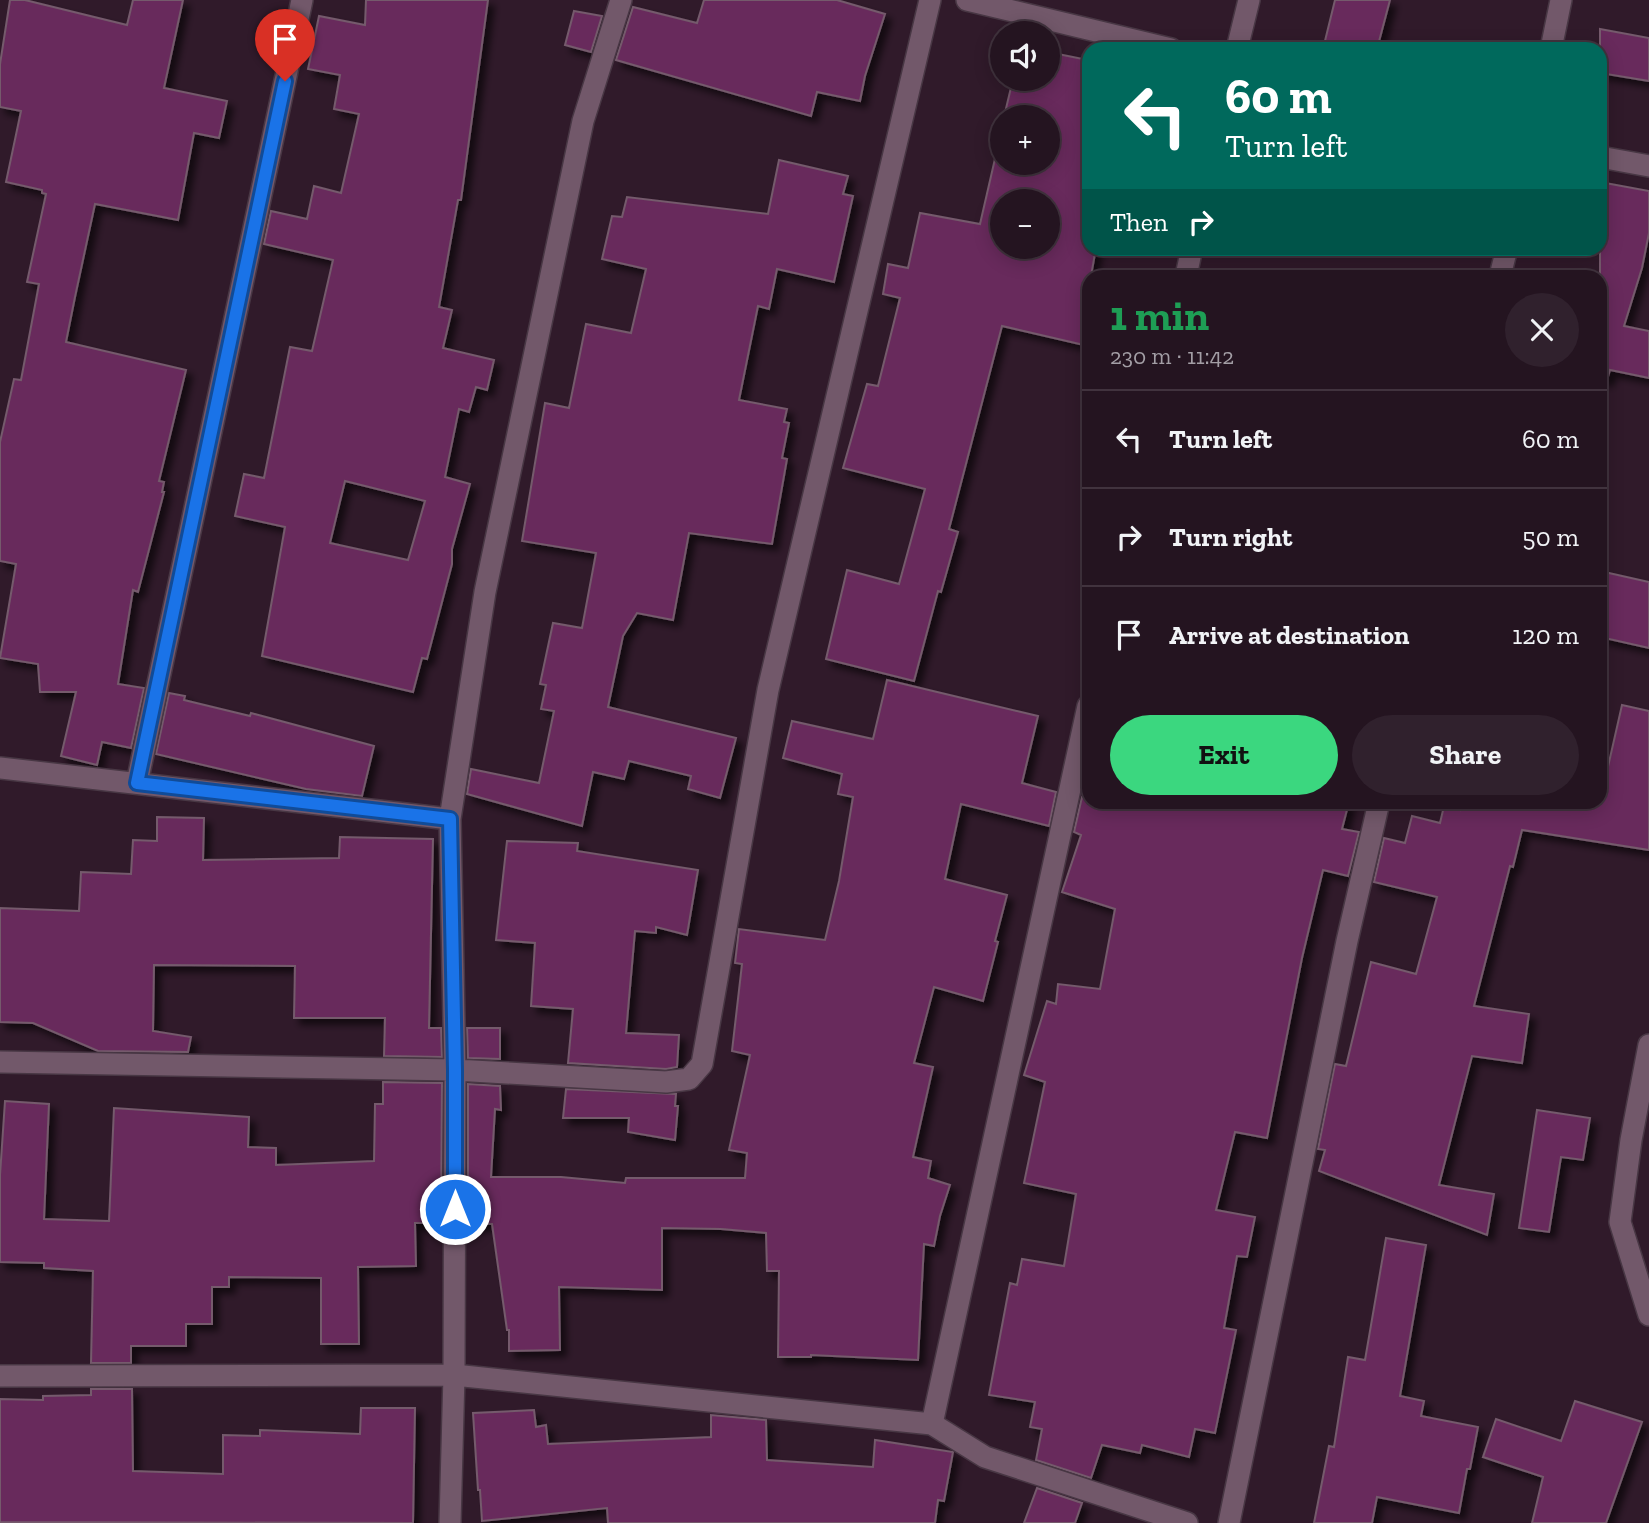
<!DOCTYPE html>
<meta charset="utf-8">
<style>
:root{--surface:#241420;--page:#30212d;--text:#f1f3f6;--muted:#a39ea5;--line:#41333e;--accent:#3bd77f}
body{margin:0;font-family:"Zilla Slab",serif;background:var(--page);color:var(--text);height:100vh;display:flex;flex-direction:column;font-size:26px;white-space:nowrap}
*{box-sizing:border-box;margin:0}
p{font-size:23px;color:var(--muted)}
.icon{flex:none;width:38px;height:38px;fill:none;stroke:currentColor;stroke-width:2;stroke-linecap:round;stroke-linejoin:round}
.map{position:relative;flex:1;overflow:hidden}
.panel{position:absolute;left:1082px;top:270px;width:525px;height:539px;display:flex;flex-direction:column;background:var(--surface);border-radius:21px;box-shadow:0 4px 18px #0003,0 0 0 2px var(--line)}
.panel>*{flex:none}
.top-card{position:absolute;left:1082px;top:42px;width:525px;height:214px;border-radius:21px;box-shadow:0 4px 18px #0003,0 0 0 2px var(--line);background:#00695c;color:#fff;overflow:hidden}
.controls{position:absolute;left:990px;top:21px;display:grid;gap:14px}
.controls a{display:grid;place-items:center;width:70px;height:70px;border-radius:50%;background:var(--surface);box-shadow:0 4px 18px #0003,0 0 0 2px var(--line);font-size:35px}
.pin{position:absolute;display:grid;place-items:center;width:60px;height:60px;color:#fff;margin:-72px -30px;border-radius:50% 50% 50% 0;rotate:-45deg;box-shadow:0 0 7px #0007}
.pin .icon{rotate:45deg}
.me{position:absolute;width:77px;margin:-38px;rotate:0deg;stroke-linejoin:round;filter:drop-shadow(0 0 5px #0008)}
.turn{display:flex;align-items:center;gap:24px;height:147px;padding:0 28px;font-size:32px}
.turn .icon{width:91px;height:91px;stroke-width:2.5}
.turn b{display:block;font-size:49px;line-height:60px}
.then{display:flex;align-items:center;height:66px;padding:0 28px;background:#0003;gap:14px;font-size:26px}
.round{display:grid;place-items:center;flex:none;width:74px;height:74px;border-radius:37px;background:var(--page)}
.overview{display:flex;align-items:center;justify-content:space-between;height:119px;padding:0 28px}
h1{font-size:42px;font-weight:700;line-height:52px;color:#1e9e55}
.button{display:flex;gap:14px;margin-top:auto;padding:14px 28px}
.button a{flex:1;height:80px;border-radius:42px;background:var(--accent);color:#111;font-size:28px;font-weight:700;line-height:80px;text-align:center}
.button a+a{background:var(--page);color:var(--text)}
ul{padding:0;list-style:none}
li{display:flex;align-items:center;gap:21px;height:98px;padding:0 28px;border-top:2px solid var(--line)}
li div{flex:1}
li b{display:block;font-size:26px}
li em{font-style:normal}
.map>svg:first-child{display:block}
.building{fill:#682c5b;stroke:#745a6c;stroke-width:2;fill-rule:evenodd;filter:url(#shadow)}
.lines{fill:none;stroke-linecap:round;stroke-linejoin:round}
.minor-casing{stroke:#483744;stroke-width:24}
.minor{stroke:#72586a;stroke-width:21}
.route-casing{stroke:#114b97;stroke-width:18}
.route{stroke:#1a73e8;stroke-width:12}
</style>
<div class="map">
<svg width="1649" height="1523" viewBox="0 0 1649 1523">
<defs>
<filter id="shadow"><feDropShadow dx="6" dy="6" stdDeviation="3.5" flood-color="#0009"/></filter>
</defs>
<rect width="100%" height="100%" fill="#301a2a"/>
<path class="building" d="M10,0H25L127,25L133,0H183L164,88L227,101L219,138L194,133L178,220L95,204L75,297L66,342L186,370L159,481L164,482L162,492H164L138,592L133,590L118,684L144,688L131,748L102,742L97,765L61,756L76,692H40L38,664L0,658L16,564L0,561V442L14,379L21,380L39,284L27,282L46,194L42,193V190L6,182L21,111L0,107V64Z
M366,0H488L461,200H458L439,307L452,310L443,348L494,360L487,390L476,387L469,412L459,409L445,477L470,484L452,549V564L427,659L422,658L413,692L262,656L285,527L235,516L244,474L264,478L290,347L312,351L333,260L264,244L271,211L307,219L314,186L341,193L359,114L334,109L340,75L308,69L319,16L365,25ZM345,481L425,501L408,560L330,543Z
M704,0H837L885,14L865,76L860,101L817,92L811,116L616,60L633,7L697,23Z
M1335,0H1390L1377,49H1323Z
M574,11L602,16L591,52L565,45Z
M1600,29L1649,38V81L1600,73Z
M1048,52L1088,60V248H1096L1091,276H1088V346L1002,326L949,529L958,532L941,592L938,591L914,681L826,659L847,570L899,584L925,489L843,468L867,384L878,386L900,298L883,294L888,264L908,268L920,213L980,224L1003,124V163H1048V117H1004L1013,79H1048ZM1003,201H1048V247H1003Z
M779,160L848,176L843,194L853,196L834,282L777,269L769,309L758,306L739,400L787,409L784,422L789,423L782,458L787,459L772,544L689,533L673,620L637,613L623,636L608,707L736,738L720,798L688,789L691,776L629,761L624,779L593,772L582,826L467,794L471,769L539,783L554,711L541,709L546,685L540,684L553,623L582,628L596,553L522,541L545,403L569,408L586,324L631,333L646,269L602,259L612,216L622,217L627,197L768,214Z
M1600,182L1649,191V233L1642,268L1624,326L1649,331V378L1610,370L1607,380L1600,379Z
M1600,571L1649,582V648L1600,637Z
M887,680L1038,716L1022,783L1056,792L1049,826L961,804L945,879L1007,895L995,941L998,942L983,1001L934,987L914,1063L933,1067L913,1157L931,1161L928,1178L950,1185L940,1216L934,1246L924,1244L918,1360L811,1355V1357H778L779,1271H767L766,1233L721,1229L662,1228V1290L559,1287L560,1350L509,1351V1330H507L492,1224H468V1084L500,1086L501,1110L495,1109L491,1177H561L625,1183L626,1178H745L747,1153L729,1150L750,1055L732,1051L742,964L735,963L739,929L825,940L839,881L853,797L838,794L842,774L783,758L792,721L873,739Z
M169,693L185,696L184,700L250,716L251,713L374,746L362,796L306,789L156,754Z
M1622,705L1649,711V850L1522,830L1513,867L1510,866L1474,1006L1529,1014L1522,1063L1472,1056L1439,1185L1494,1194L1487,1235L1319,1171L1325,1150L1318,1149L1335,1064L1346,1066L1371,962L1416,974L1437,897L1374,882L1384,838L1405,843L1412,816L1440,823L1444,806L1460,810L1461,802H1600Z
M1082,797L1088,799V802H1349L1342,829L1359,832L1348,876L1323,870L1302,958L1267,1138L1235,1132L1216,1210L1255,1217L1247,1257L1237,1256L1224,1328L1236,1330L1215,1433L1195,1429L1189,1457L1142,1445L1140,1453L1102,1445L1091,1478L1036,1460L1042,1429L1030,1427L1035,1402L989,1395L1010,1283L1017,1285L1022,1259L1064,1266L1076,1194L1024,1183L1045,1082L1024,1075L1047,1001L1056,1004L1058,984L1100,989L1115,909L1062,892L1081,835L1074,832Z
M157,817L204,818L203,860L339,858L340,837L433,839L429,1028H441L442,1057L384,1056L385,1018H294L295,966L154,965L153,1031L191,1037L188,1052L98,1051L33,1023L0,1022V908L79,911L81,872L131,874L133,840L157,841Z
M507,841L578,843L577,851L698,870L687,935L656,927V933L635,931L626,1033L679,1035L677,1067L666,1069L568,1063L573,1009L531,1006L535,943L496,940Z
M467,1028H500V1059L468,1058Z
M383,1082L442,1083L441,1223H415L416,1266L358,1267L359,1344H321V1278L229,1277V1287H212V1324H186V1346H131V1363H91L93,1271L44,1268V1263L0,1262V1175L5,1101L49,1104L44,1219L109,1221L114,1108L249,1117L248,1147L276,1148V1165L374,1161L375,1104H383Z
M566,1089L676,1094L675,1106H678L675,1140L628,1132L629,1118H563Z
M1537,1110L1590,1118L1583,1160L1561,1157L1549,1232L1519,1228Z
M1386,1238L1426,1245L1400,1396L1424,1401L1421,1416L1478,1427L1470,1469H1467L1459,1513L1377,1497L1372,1523H1314L1329,1446L1334,1447L1348,1357L1365,1360Z
M91,1389H132L133,1471L223,1474V1435L260,1436V1430L360,1434L361,1408H415L413,1523L0,1522V1399L43,1400V1396L91,1395Z
M1575,1401L1642,1422L1606,1523H1532L1543,1477L1483,1457L1496,1419L1561,1441Z
M534,1410L536,1427L546,1425L548,1444L711,1437V1415L766,1420L767,1460L873,1467L875,1440L953,1452L944,1501L938,1500L935,1523H608L607,1508L482,1521L480,1490H478L473,1413Z
M1037,1488L1082,1503L1075,1523H1024Z"/>
<g class="lines">
<defs>
<path id="minor" d="M967,0L1171,49
M1237,49L1249,0
M1551,49L1561,0
M1600,157L1649,166
M1186,276L1192,248
M1500,276L1507,248
M0,768L450,819
M137,783L302,0
M1649,1045L1631,1140L1620,1222L1649,1315
M0,1062L455,1070L666,1082L689,1079L702,1064L768,690L930,0
M0,1376L454,1375L932,1424L985,1457L1187,1523
M932,1424L1088,706
M450,1523L454,1375L455,1070L450,819L485,592L583,121L621,0
M1229,1523L1347,941L1379,802"/>
</defs>
<use href="#minor" class="minor-casing"/>
<use href="#minor" class="minor"/>
</g>
<g class="lines">
<defs>
<path id="route" d="M285,81L137,783L450,819L455,1070V1209"/>
</defs>
<use href="#route" class="route-casing"/>
<use href="#route" class="route"/>
</g>
</svg>
<div class="controls">
<a><svg class="icon" aria-label="sound" viewBox="0 0 24 24"><path d="M4 9h4l5-4v14l-5-4H4zM17 9q2 3 0 6"/></svg></a>
<a>+</a>
<a>−</a>
</div>
<div class="pin" style="left:285px;top:81px;background:#d93025"><svg class="icon" aria-label="arrive" viewBox="0 0 24 24"><path d="M6 21V4h12l-3 4 3 4H6"/></svg></div>
<svg class="me" style="left:455px;top:1209px" viewBox="-20 -20 40 40"><circle r="17" fill="#1a73e8" stroke="#fff" stroke-width="3"/><path d="M0-11L8 9 0 5-8 9z" fill="#fff"/></svg>
<div class="top-card">
<div class="turn"><svg class="icon" aria-label="left" viewBox="0 0 24 24"><path d="M17 20v-9H6M10 6l-5 5 5 5"/></svg><div><b>60 m</b>Turn left</div></div>
<div class="then">Then<svg class="icon" aria-label="right" viewBox="0 0 24 24"><path d="M7 20v-9h11M14 6l5 5-5 5"/></svg></div>
</div>
<section class="panel">
<div class="overview"><div><h1>1 min</h1><p>230 m · 11:42</p></div><a class="round"><svg class="icon" aria-label="close" viewBox="0 0 24 24"><path d="M6 6l12 12M18 6L6 18"/></svg></a></div>
<ul>
<li><svg class="icon" aria-label="left" viewBox="0 0 24 24"><path d="M17 20v-9H6M10 6l-5 5 5 5"/></svg><div><b>Turn left</b></div><em>60 m</em></li>
<li><svg class="icon" aria-label="right" viewBox="0 0 24 24"><path d="M7 20v-9h11M14 6l5 5-5 5"/></svg><div><b>Turn right</b></div><em>50 m</em></li>
<li><svg class="icon" aria-label="arrive" viewBox="0 0 24 24"><path d="M6 21V4h12l-3 4 3 4H6"/></svg><div><b>Arrive at destination</b></div><em>120 m</em></li>
</ul>
<div class="button"><a>Exit</a><a>Share</a></div>
</section>
</div>
